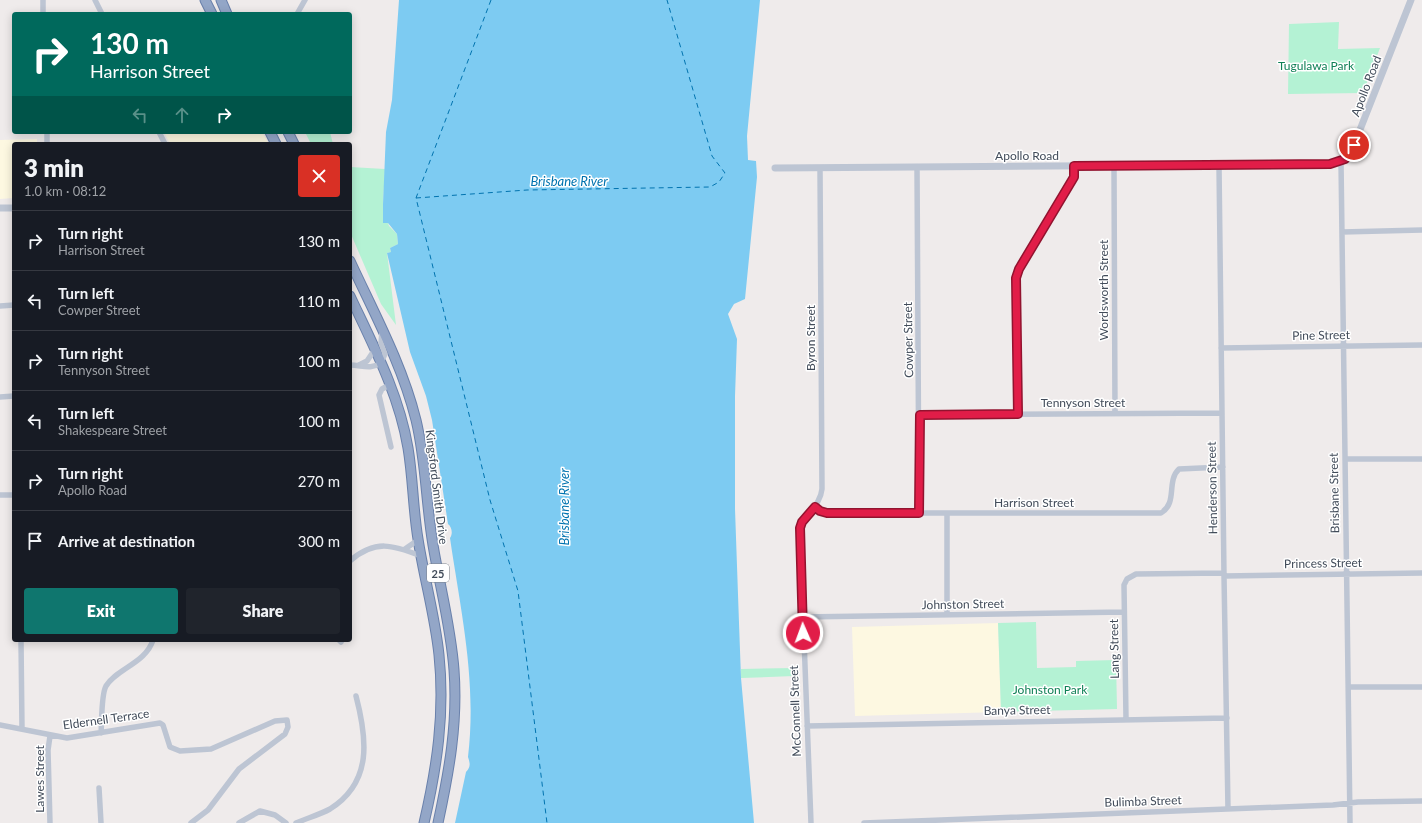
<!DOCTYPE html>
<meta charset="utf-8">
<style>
:root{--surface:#171b24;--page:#20242c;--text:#f1f3f6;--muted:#9ea1a6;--line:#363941;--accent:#0f766e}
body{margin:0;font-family:Lato,sans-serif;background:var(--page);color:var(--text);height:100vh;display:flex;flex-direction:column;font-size:15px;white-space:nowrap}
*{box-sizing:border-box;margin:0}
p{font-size:13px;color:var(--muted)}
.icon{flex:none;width:22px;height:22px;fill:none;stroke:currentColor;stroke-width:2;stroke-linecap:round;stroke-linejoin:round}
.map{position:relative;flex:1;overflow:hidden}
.drawer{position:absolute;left:12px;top:142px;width:340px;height:500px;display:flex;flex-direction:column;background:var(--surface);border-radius:4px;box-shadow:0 2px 10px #0003}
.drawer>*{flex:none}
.top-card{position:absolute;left:12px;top:12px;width:340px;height:122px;border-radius:4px;box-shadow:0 2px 10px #0003;background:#00695c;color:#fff;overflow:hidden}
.pin{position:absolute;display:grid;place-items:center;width:34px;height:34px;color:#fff;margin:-17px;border:2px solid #fff;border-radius:50%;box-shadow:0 1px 4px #0007}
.me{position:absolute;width:44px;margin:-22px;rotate:358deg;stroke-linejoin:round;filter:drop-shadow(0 0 3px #0008)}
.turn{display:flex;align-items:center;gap:14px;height:84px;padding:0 12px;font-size:18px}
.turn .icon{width:52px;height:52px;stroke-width:2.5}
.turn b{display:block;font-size:28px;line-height:34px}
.lanes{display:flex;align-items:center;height:38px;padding:0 12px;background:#0003;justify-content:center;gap:20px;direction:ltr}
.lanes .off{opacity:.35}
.round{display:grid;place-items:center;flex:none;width:42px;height:42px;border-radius:4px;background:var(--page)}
.summary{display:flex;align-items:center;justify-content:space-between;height:68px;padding:0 12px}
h1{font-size:24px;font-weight:800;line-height:30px}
.button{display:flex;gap:8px;margin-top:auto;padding:8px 12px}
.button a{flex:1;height:46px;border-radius:4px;background:var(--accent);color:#fff;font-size:16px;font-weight:800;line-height:46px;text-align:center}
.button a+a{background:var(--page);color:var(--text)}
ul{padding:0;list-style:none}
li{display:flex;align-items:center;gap:12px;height:60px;padding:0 12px;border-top:1px solid var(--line)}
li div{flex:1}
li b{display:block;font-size:15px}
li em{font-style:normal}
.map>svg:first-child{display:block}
.commercial{fill:#fdf8e1}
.green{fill:#b4f2d4}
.water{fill:#7dcbf2}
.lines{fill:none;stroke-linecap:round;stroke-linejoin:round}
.ferry{stroke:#0173af;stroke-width:1;stroke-dasharray:5 4;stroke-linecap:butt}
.trunk-casing{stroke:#6980ab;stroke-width:11}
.minor{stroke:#bdc5d3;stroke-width:5.5}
.tertiary{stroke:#bdc5d3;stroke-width:7}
.trunk{stroke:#93a6c7;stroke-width:9}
.route-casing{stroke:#92132f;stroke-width:10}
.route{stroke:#e11d48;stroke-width:7}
.labels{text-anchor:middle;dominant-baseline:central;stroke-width:3;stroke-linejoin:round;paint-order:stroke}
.shield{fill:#fff;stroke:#7b828c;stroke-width:1}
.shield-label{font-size:11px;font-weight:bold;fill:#424c5a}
.park-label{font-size:12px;fill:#0f8056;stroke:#fff}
.street-label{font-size:12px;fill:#424c5a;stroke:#fff}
.water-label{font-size:13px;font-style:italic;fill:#0173af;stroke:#fff}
</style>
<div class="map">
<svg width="1422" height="823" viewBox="0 0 1422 823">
<rect width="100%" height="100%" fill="#efebeb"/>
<path class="commercial" d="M164,132H262L269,144H170Z
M37,139V144H14V198L0,199V140Z
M998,623L1001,712L855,716L852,627Z"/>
<path class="green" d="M1339,22L1338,49L1380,48L1363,93L1288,94L1289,24Z
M305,132H330L333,144H311Z
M350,167L385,169L383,204L384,223H388L389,226L397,234L398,244L390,248L391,252L387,253L396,325L381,304L350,232Z
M1036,622L1037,668L1076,667V661L1116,660L1117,709L1001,712L998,623Z
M794,668V676L741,678V669Z"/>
<path class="water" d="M399,0H760L747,136L748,160L756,161L757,177L745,299L734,304L728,314L737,339L735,396V509L739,623L741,678L754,823H455L466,772C471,767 470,763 468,757C477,681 461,613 450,538C453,534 452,527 448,524L432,420L426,396L410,352L387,253L391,252L390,248L398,244L397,234L388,223H383V204L386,132L392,100Z"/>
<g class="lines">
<path class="ferry" d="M491,0L416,198L490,500L518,591L547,823
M416,198L527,190L710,187L719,182L725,173L712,156L667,0"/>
<defs>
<path id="trunk" d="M205,0L212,14
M221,0L227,14
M270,132L276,144
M288,132L294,144
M350,261C374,313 402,364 416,420C426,461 426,504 433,545C440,587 451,628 454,670C458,723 449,772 438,823
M350,296C373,345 399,394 408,448C413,478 413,509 418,539C424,578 435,616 439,655C445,713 437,767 424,823"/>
</defs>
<use href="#trunk" class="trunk-casing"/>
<path class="minor" d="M43,0V14
M95,0L102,14
M297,14L305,0
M47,132V144
M159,132L165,144
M1341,162L1350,823
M1114,166L1115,413
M1219,166L1224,576L1228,809
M917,167L919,513
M1342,232L1422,230
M0,306L14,305
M1221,348L1422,345
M350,365C362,365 370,370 381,363L385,354L381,343L382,332
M359,365L367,361L375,349
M391,384L382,389L379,395L391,447
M0,397L14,396
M1018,414L1016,278L1019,269L1075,177L1074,166
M920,415L1222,413
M1345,459H1422
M0,495H14
M815,507L820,511L827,513H1161C1178,503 1166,481 1179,469L1223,467
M947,513V615
M405,549L418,540
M350,561C375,539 393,545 421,556
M1224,576L1422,573
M802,617L1124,612
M21,640L22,729
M339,640L341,642
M1349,687H1422
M1126,719L1124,585L1127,579L1136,574L1224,573
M0,725L67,738L160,723L163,725L170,747L180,751L211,749L275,721L287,720L288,727L285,734L239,769L208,810L191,823
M807,726L1227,718
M101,733C102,721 101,695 106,686C116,669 146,663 153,640
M99,788L101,823
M50,823L48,750L50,736
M239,823L260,811L275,815L286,823
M296,823C307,818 319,815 330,809C373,782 367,738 356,696
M811,823L800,534C801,516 820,508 822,489L820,168
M864,823L1333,805L1358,802L1422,801"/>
<path class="tertiary" d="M775,168L1331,164C1343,162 1349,157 1354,145L1411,0
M0,208H14"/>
<use href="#trunk" class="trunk"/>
</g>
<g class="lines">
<defs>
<path id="route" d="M803,633L800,528L802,522L815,507L820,511L827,513H919L920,415L1018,414L1016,278L1019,269L1074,177V166L1330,164L1345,159L1354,145"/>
</defs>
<use href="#route" class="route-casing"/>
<use href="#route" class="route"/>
</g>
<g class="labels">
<rect class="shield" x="427" y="564" width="22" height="18" rx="3"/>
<g class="shield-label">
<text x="438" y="573">25</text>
</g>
<g class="park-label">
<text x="1316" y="65">Tugulawa Park</text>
<text x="1050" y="689">Johnston Park</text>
</g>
<g class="street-label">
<text transform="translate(1366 86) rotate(-69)">Apollo Road</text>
<text x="1027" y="155">Apollo Road</text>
<text transform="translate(1103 290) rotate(-90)">Wordsworth Street</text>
<text transform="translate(1321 335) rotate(-1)">Pine Street</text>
<text transform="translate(810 338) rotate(-90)">Byron Street</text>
<text transform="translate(908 340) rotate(-91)">Cowper Street</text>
<text x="1083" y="402">Tennyson Street</text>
<text transform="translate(437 487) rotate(83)">Kingsford Smith Drive</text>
<text transform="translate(1212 488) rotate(-91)">Henderson Street</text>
<text transform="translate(1334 493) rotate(-91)">Brisbane Street</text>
<text x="1034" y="502">Harrison Street</text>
<text transform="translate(1323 563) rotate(-1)">Princess Street</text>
<text transform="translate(963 604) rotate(-1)">Johnston Street</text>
<text transform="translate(1114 649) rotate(-91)">Lang Street</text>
<text transform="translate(1017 710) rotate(-1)">Banya Street</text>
<text transform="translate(795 711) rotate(-92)">McConnell Street</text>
<text transform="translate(106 719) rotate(-8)">Eldernell Terrace</text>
<text transform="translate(39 779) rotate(-90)">Lawes Street</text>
<text transform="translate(1143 801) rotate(-2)">Bulimba Street</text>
</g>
<g class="water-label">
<text x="569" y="181">Brisbane River</text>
<text transform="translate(564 507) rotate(-90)">Brisbane River</text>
</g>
</g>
</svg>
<div class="pin" style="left:1354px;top:145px;background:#d93025"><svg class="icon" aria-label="arrive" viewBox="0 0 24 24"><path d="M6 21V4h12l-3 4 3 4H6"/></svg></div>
<svg class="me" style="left:803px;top:633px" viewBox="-20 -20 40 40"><circle r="17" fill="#e11d48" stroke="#fff" stroke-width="3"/><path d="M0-11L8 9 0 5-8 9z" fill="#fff"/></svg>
<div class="top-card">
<div class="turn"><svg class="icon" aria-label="right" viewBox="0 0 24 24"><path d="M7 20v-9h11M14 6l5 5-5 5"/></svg><div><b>130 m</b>Harrison Street</div></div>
<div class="lanes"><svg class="icon off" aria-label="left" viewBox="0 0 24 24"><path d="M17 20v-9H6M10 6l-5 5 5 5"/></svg><svg class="icon off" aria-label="ahead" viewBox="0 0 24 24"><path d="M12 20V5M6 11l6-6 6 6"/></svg><svg class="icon" aria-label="right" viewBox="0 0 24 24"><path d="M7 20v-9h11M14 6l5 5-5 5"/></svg></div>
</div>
<section class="drawer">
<div class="summary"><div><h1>3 min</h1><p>1.0 km · 08:12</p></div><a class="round" style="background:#d93025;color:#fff"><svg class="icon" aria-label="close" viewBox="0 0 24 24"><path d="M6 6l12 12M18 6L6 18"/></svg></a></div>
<ul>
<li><svg class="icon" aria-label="right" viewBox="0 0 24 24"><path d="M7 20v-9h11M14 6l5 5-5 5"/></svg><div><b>Turn right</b><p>Harrison Street</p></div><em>130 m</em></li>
<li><svg class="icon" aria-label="left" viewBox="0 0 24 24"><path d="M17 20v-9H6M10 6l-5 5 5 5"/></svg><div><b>Turn left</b><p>Cowper Street</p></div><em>110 m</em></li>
<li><svg class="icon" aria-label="right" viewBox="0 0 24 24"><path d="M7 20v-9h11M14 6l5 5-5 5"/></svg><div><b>Turn right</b><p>Tennyson Street</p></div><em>100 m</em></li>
<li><svg class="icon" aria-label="left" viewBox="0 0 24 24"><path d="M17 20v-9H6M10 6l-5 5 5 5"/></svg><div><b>Turn left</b><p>Shakespeare Street</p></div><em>100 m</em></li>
<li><svg class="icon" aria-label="right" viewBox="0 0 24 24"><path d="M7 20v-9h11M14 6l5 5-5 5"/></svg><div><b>Turn right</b><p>Apollo Road</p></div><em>270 m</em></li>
<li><svg class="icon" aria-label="arrive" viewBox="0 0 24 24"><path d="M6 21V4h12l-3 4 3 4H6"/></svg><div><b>Arrive at destination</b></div><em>300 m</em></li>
</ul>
<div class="button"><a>Exit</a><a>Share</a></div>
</section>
</div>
